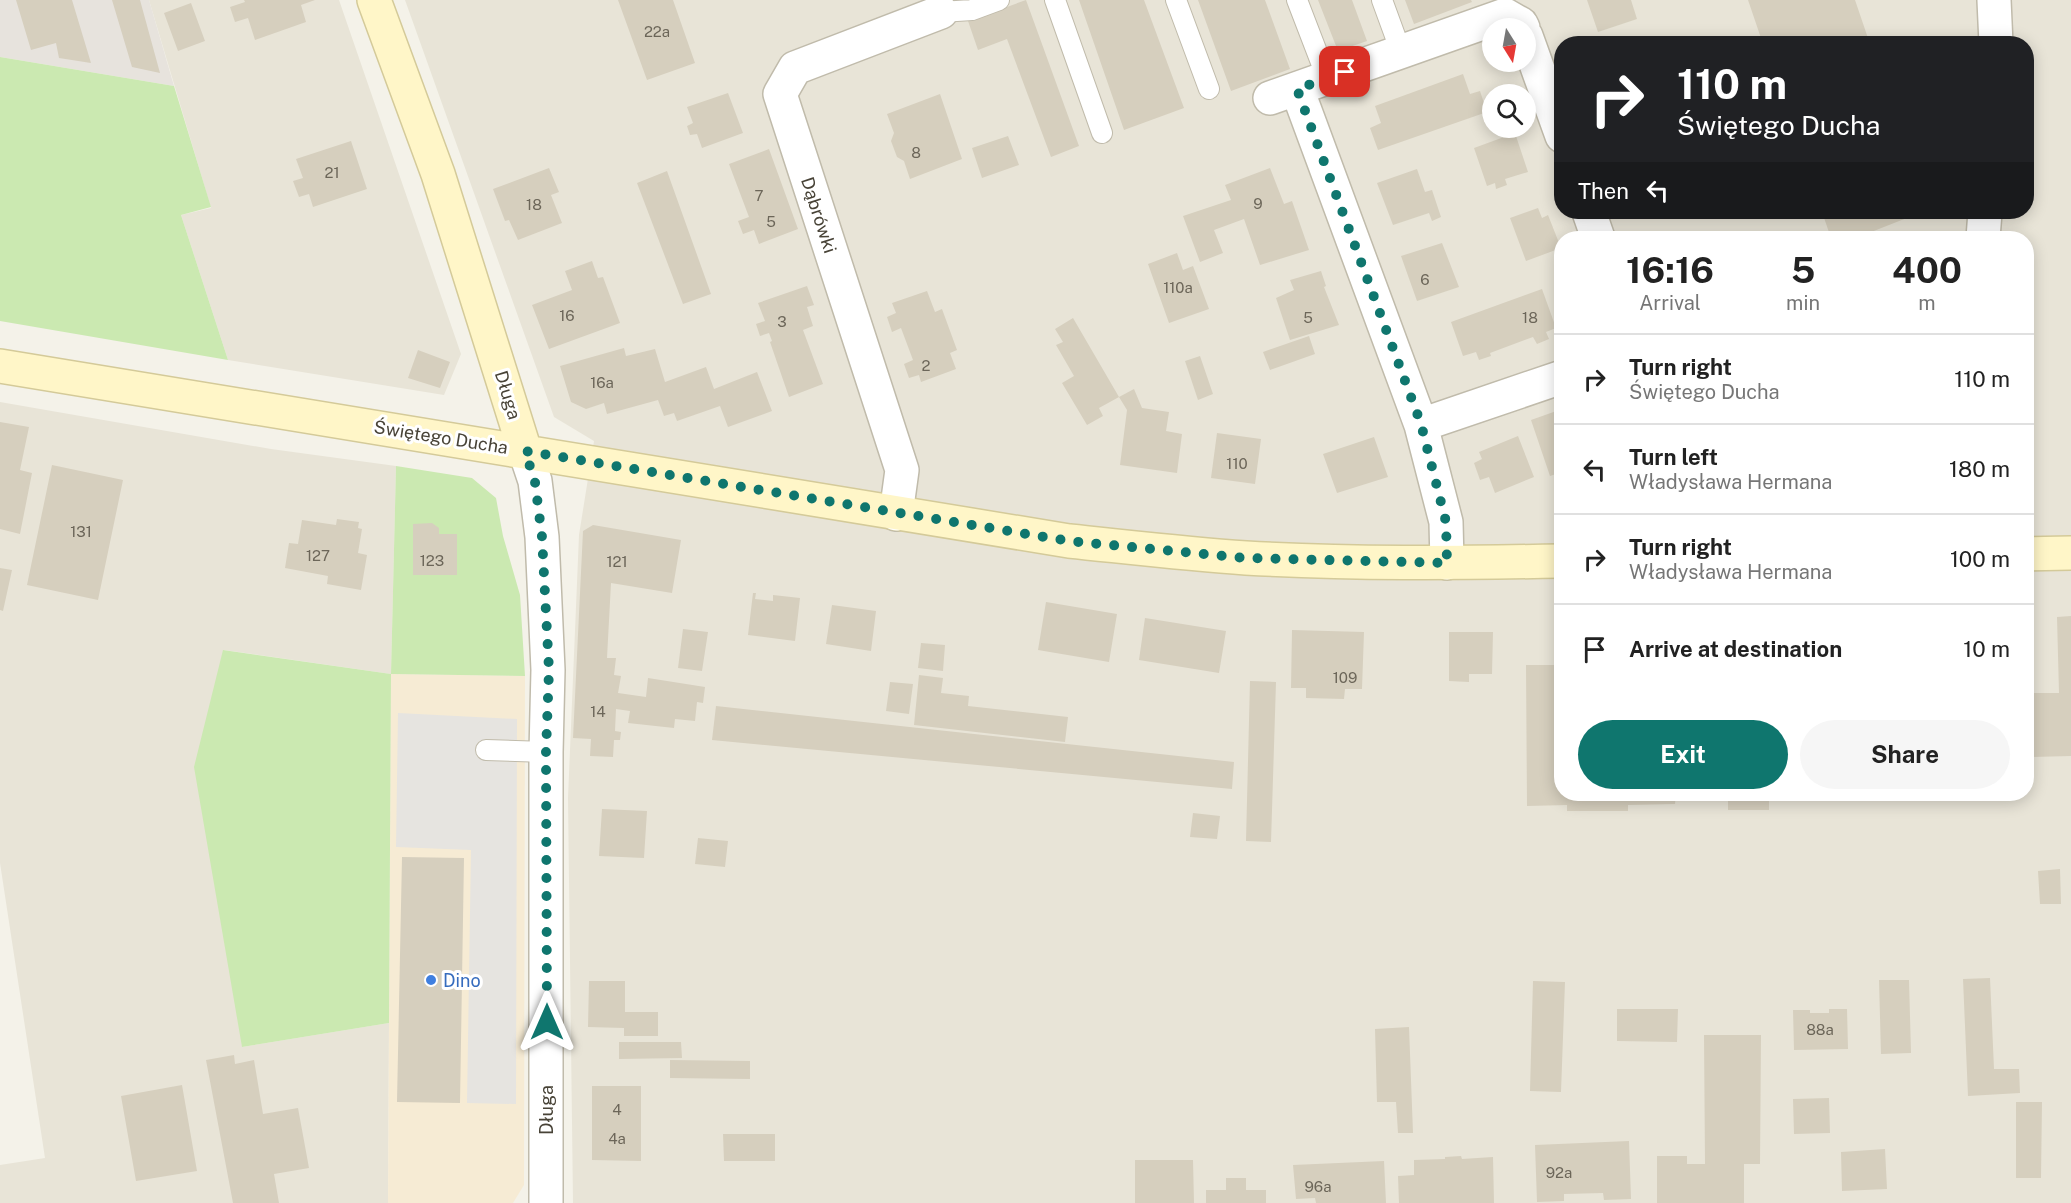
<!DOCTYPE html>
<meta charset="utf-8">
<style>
:root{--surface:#fff;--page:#f6f6f6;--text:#222;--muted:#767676;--line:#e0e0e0;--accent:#0f766e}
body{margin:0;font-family:"Public Sans",sans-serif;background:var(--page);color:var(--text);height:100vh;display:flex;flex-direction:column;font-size:22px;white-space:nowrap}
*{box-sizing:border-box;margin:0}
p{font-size:20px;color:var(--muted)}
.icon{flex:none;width:33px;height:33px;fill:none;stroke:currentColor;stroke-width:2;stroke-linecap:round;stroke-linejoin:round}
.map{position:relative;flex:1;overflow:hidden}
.details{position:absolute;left:1554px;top:231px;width:480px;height:570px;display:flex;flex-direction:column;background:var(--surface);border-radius:24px;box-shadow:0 3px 15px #0003}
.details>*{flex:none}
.banner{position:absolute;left:1554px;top:36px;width:480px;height:183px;border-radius:24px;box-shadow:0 3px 15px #0003;background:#202124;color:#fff;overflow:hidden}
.needle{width:39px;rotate:169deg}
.fabs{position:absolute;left:1482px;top:18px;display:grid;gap:12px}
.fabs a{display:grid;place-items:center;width:54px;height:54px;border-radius:50%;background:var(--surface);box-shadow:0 3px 15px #0003;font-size:30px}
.pin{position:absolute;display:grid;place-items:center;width:51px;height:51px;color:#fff;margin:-26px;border-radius:12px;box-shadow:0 3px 9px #0006}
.me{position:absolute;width:66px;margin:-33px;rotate:0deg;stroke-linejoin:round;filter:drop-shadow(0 0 4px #0008)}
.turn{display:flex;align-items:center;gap:21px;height:126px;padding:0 24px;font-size:27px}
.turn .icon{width:78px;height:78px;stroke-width:2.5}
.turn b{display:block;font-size:42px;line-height:51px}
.then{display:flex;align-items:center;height:57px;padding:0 24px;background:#0003;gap:12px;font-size:22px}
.eta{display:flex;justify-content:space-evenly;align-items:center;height:102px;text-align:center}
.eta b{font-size:36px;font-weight:700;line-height:42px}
.button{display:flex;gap:12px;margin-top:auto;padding:12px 24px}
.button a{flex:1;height:69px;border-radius:36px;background:var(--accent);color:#fff;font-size:24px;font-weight:700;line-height:69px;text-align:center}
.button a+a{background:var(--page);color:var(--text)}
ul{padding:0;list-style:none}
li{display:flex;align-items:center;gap:18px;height:90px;padding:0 24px;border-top:2px solid var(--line)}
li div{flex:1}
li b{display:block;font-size:22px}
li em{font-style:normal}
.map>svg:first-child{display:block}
.residential{fill:#e8e4d7;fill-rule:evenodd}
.commercial{fill:#f6ebd4}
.industrial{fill:#e7e3dd}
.green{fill:#cbe9b1}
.parking{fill:#e6e4e0}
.building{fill:#d6cfbe}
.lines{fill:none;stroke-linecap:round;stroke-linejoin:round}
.lane-casing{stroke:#c0bbab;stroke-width:22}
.street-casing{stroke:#c0bbab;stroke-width:36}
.secondary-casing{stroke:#d4ca99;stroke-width:36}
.lane{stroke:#fff;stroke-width:20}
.street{stroke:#fff;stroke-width:33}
.secondary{stroke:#fff6c8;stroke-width:33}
.route{stroke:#0f766e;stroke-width:10;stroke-dasharray:0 18}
.shop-dot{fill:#3f7fe0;stroke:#fff;stroke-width:2}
.labels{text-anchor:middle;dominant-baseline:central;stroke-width:6;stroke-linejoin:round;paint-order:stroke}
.number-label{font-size:15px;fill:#6c6659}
.street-label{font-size:18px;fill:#484337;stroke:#fff}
.shop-label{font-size:18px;fill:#366cbe;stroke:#fff;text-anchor:start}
</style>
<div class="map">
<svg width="2071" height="1203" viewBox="0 0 2071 1203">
<rect width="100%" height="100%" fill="#f4f2e9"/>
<path class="residential" d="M149,0H339L461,354L444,395L228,360L181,215L211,208Z
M405,0H2071V1203H573L568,798L579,535L594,441L554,417ZM1492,28H1526V62H1492ZM1562,44H2026V212H1562ZM1492,94H1526V128H1492ZM1562,238H2026V794H1562Z
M0,402L271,449L396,466L391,674L224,650L242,1047L389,1023L388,1203H0V1165L45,1158L0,863Z"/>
<path class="commercial" d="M391,674L525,676L524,1185L513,1203H388Z"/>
<path class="industrial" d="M0,0H149L174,86L0,57Z"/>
<path class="green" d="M0,57L174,86L211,207L181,215L228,360L0,321Z
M396,466L472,478L496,498L503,536L520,595L525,676L391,674L389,1023L242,1047L194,767L223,650L391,674Z"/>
<path class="parking" d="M398,713L517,719L516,1104L467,1103L471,850L396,847Z"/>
<path class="building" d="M16,0H72L91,63L59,58L56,43L31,50Z
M112,0H140L160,73L132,67Z
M244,0H315L301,5L306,22L255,40L248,18L235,22L230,7L245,2Z
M618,0H673L695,63L647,80Z
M1026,0L1079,146L1051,157L1007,39L978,50L968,21Z
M1079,0H1144L1184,108L1124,130Z
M1198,0H1265L1290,69L1231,91Z
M1318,0H1352L1367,41L1338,51Z
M1405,0H1471L1472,2L1414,24Z
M1587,0H1631L1637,19L1598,32Z
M1748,0H1855L1870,44H1763Z
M191,3L205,41L178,51L164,13Z
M1463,74L1470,94L1480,91L1487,112L1378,150L1370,128L1381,123L1375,106Z
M728,93L743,133L702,148L697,134L690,135L687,126L693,123L687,107Z
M940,94L962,159L910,179L904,161L897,157L891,141L894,133L887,114Z
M1515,133L1528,172L1505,179L1507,185L1496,189L1495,183L1487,186L1474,148Z
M1008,136L1019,165L982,178L972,148Z
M351,141L367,189L313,207L309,194L299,197L293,181L303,178L296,159Z
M769,149L798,229L759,244L754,230L743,234L738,221L749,217L729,164Z
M549,168L559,192L551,195L562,223L518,240L509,220L505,221L493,189Z
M1270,168L1284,204L1292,201L1309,250L1260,265L1244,219L1214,230L1223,253L1200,262L1183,216L1231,200L1225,185Z
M1417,169L1425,192L1432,190L1441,217L1432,221L1429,213L1393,225L1377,183Z
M667,171L711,294L683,304L637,183Z
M1538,208L1542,218L1548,215L1561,248L1526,261L1510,218Z
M1822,212H1922L1856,238H1831Z
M1442,243L1459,287L1417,301L1401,256Z
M1177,253L1183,270L1193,266L1209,309L1169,323L1148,264Z
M592,261L598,278L603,277L620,323L549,349L532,305L572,290L565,271Z
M1321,271L1326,286L1324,287L1339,325L1290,340L1276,298L1294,290L1290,280Z
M807,286L814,305L807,307L813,326L803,330L823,384L789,397L770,342L772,341L769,333L760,336L756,324L765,321L758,303Z
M1542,289L1556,328L1546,332L1549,339L1537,344L1533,337L1490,353L1491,356L1479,360L1476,352L1463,356L1451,322Z
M927,291L935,312L942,309L957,350L950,353L956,369L921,382L919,375L909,378L904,364L913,360L901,328L892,332L887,317L896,313L892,303Z
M1073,318L1119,397L1099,408L1103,416L1087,425L1062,383L1074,376L1056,345L1063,342L1055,329Z
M1309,336L1315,354L1270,370L1263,352Z
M624,348L626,356L655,349L665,382L706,367L714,389L757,372L772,411L728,427L720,406L677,421L674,413L664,416L658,400L607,414L604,403L586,409L571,402L560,366Z
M418,350L450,362L440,388L408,378Z
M1200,356L1213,394L1198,400L1185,361Z
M1134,389L1142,408L1169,412L1166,431L1182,434L1177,473L1120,465L1127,410L1119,397Z
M1562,409V472L1550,476L1531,420Z
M0,422L29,427L20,470L32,473L20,534L0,529Z
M1217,433L1261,439L1255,484L1211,478Z
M1518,436L1534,477L1495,493L1489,477L1480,480L1474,463L1482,459L1479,452Z
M1374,437L1388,477L1337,493L1323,454Z
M52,465L123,480L98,600L27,585Z
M337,519L359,522L358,528L362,529L358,553L367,555L361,590L327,584L328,576L285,568L289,543L298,544L302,520L336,525Z
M432,523L439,528V534H457V575H413V524Z
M593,525L681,540L672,593L611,583L607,658H616L614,675L621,676L618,693L646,697L648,678L705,687L703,703L697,702L695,721L675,719L674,728L628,723L630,711L616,709L615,731L621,732L620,740H614L613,757L590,756L591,739L573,738L583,531Z
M0,568L12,570L3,611L0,610Z
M753,593H756L755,599L773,601V595L800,598L795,641L748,635Z
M1046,602L1117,614L1109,662L1038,650Z
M832,605L876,611L871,651L826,644Z
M2071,616V756L2031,757L2029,693H2059L2057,617Z
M1145,618L1226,631L1219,673L1139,660Z
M683,629L708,632L702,671L678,668Z
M1292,630L1364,632L1362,689H1345L1344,699L1306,698V688H1291Z
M1449,632H1493L1492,674H1469V682L1449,681Z
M921,643L945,645L943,671L918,668Z
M1526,665H1562V794H1676L1675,804L1628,805V811H1567V805L1527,806Z
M919,675L943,678L941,693L969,696L968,706L1068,717L1065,742L914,725Z
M1250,681L1276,682L1271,842L1246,841Z
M890,682L913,684L909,714L886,711Z
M716,706L1234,762L1232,789L712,740Z
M1728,794H1769V810H1728Z
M602,809L647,811L644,858L599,856Z
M1193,813L1220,816L1217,839L1190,837Z
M698,838L728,841L725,867L695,864Z
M402,857L464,858L460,1103L397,1102Z
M2060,869L2061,904H2040L2038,871Z
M1990,978L1994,1069H2019L2020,1093L1968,1096L1963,979Z
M1879,980H1909L1911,1053L1881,1054Z
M589,981H625V1012H658V1036H624V1028L588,1027Z
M1533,981L1565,982L1561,1092L1530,1091Z
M1617,1009H1678L1677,1042L1617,1041Z
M1829,1009H1847L1848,1049L1794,1050L1793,1010H1810V1013H1829Z
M1409,1027L1413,1133H1398L1396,1102H1377L1375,1029Z
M1704,1035H1761L1760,1164H1744V1203H1657V1156H1687V1164H1705Z
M619,1042H681L682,1058L619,1059Z
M234,1055L235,1064L254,1060L263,1114L298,1108L309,1168L274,1174L279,1203H233L206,1060Z
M670,1060L750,1061V1079L670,1078Z
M182,1085L197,1171L136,1181L121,1096Z
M592,1086H641V1161L592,1160Z
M1829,1098L1830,1133L1794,1134L1793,1099Z
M2016,1102H2042L2041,1178H2016Z
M723,1134H775V1161H724Z
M1629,1141L1631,1199L1604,1200L1603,1193L1564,1194V1201L1537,1202L1535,1145Z
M1885,1149L1887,1189L1842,1191L1841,1152Z
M1461,1156L1462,1159L1493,1157L1494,1203H1399L1398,1176L1414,1175V1160L1445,1159V1157Z
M1135,1160H1193L1194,1203H1135Z
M1384,1161L1386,1203H1316L1315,1198L1296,1199L1293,1165Z
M1226,1178H1246V1190H1266V1203H1206V1190H1226Z"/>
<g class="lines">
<defs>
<path id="lane" d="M1055,0L1102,133
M1176,0L1209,89
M1297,0L1327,78
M1382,0L1401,52
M941,12L972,10L999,0
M486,750L546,752"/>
<path id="street" d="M1994,0L1996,44
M1526,36L1562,136
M1297,89L1421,425L1446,522L1447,563
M1270,98L1505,15L1521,24L1523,28
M1589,212L1598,238
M1983,238L1985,212
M1421,425L1562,377
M525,451L535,481L542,537L548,670L546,752V1203
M896,514L902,470L780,94L795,68L941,12"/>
<path id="secondary" d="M374,0L438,174L525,451
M0,366L1069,541C1128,547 1187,554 1246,558C1351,564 1456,563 1562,561
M2026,554L2071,553"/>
</defs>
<use href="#lane" class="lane-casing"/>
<use href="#street" class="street-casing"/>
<use href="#secondary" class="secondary-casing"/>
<use href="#lane" class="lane"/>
<use href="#street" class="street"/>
<use href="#secondary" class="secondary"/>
</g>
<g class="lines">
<path class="route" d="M547,1022L546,752L549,670L542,537L535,482L525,451L1069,541L1245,558L1447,563L1446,522L1421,424L1297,89L1345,72"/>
</g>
<circle class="shop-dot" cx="431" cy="980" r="6"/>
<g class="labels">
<g class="number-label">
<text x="657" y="31">22a</text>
<text x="916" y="152">8</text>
<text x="332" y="172">21</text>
<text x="759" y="195">7</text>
<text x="1258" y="203">9</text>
<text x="534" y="204">18</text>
<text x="771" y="221">5</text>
<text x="1425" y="279">6</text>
<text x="1178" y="287">110a</text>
<text x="567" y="315">16</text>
<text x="1308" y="317">5</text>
<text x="1530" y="317">18</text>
<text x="782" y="321">3</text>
<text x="926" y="365">2</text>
<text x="602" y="382">16a</text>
<text x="1237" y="463">110</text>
<text x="81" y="531">131</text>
<text x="318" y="555">127</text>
<text x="432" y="560">123</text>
<text x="617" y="561">121</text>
<text x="1345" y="677">109</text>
<text x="598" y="711">14</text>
<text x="1820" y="1029">88a</text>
<text x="617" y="1109">4</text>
<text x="617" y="1138">4a</text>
<text x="1559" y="1172">92a</text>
<text x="1318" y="1186">96a</text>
</g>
<g class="street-label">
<text transform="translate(819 215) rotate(72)">Dąbrówki</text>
<text transform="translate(508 395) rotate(73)">Długa</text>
<text transform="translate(441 437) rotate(9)">Świętego Ducha</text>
<text transform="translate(546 1110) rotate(-90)">Długa</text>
</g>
<g class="shop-label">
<text x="443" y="980">Dino</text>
</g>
</g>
</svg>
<div class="fabs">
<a><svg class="needle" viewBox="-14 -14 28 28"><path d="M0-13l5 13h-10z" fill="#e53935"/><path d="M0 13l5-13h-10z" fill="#767676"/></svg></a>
<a><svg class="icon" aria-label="search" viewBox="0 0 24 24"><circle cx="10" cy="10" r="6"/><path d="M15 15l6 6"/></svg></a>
</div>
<div class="pin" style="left:1345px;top:72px;background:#d93025"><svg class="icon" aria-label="arrive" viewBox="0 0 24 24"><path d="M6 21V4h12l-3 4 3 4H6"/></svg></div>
<svg class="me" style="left:547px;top:1022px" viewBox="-20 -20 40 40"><path d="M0-17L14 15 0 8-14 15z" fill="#0f766e" stroke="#fff" stroke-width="4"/></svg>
<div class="banner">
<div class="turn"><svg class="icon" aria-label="right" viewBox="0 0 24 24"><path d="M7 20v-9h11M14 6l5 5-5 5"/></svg><div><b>110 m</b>Świętego Ducha</div></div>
<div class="then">Then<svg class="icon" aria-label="left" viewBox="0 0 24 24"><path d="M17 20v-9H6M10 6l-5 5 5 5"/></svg></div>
</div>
<section class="details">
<div class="eta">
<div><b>16:16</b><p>Arrival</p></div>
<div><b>5</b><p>min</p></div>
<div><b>400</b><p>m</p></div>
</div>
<ul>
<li><svg class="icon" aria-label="right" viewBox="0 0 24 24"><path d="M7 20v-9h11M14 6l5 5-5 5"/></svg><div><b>Turn right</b><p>Świętego Ducha</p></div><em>110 m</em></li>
<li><svg class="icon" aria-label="left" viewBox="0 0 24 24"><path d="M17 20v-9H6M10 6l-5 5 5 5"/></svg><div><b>Turn left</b><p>Władysława Hermana</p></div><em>180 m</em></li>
<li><svg class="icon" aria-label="right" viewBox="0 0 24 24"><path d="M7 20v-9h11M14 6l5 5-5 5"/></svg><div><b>Turn right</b><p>Władysława Hermana</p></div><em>100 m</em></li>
<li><svg class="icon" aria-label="arrive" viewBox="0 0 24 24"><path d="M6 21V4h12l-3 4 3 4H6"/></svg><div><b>Arrive at destination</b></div><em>10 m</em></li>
</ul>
<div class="button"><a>Exit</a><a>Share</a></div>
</section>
</div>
